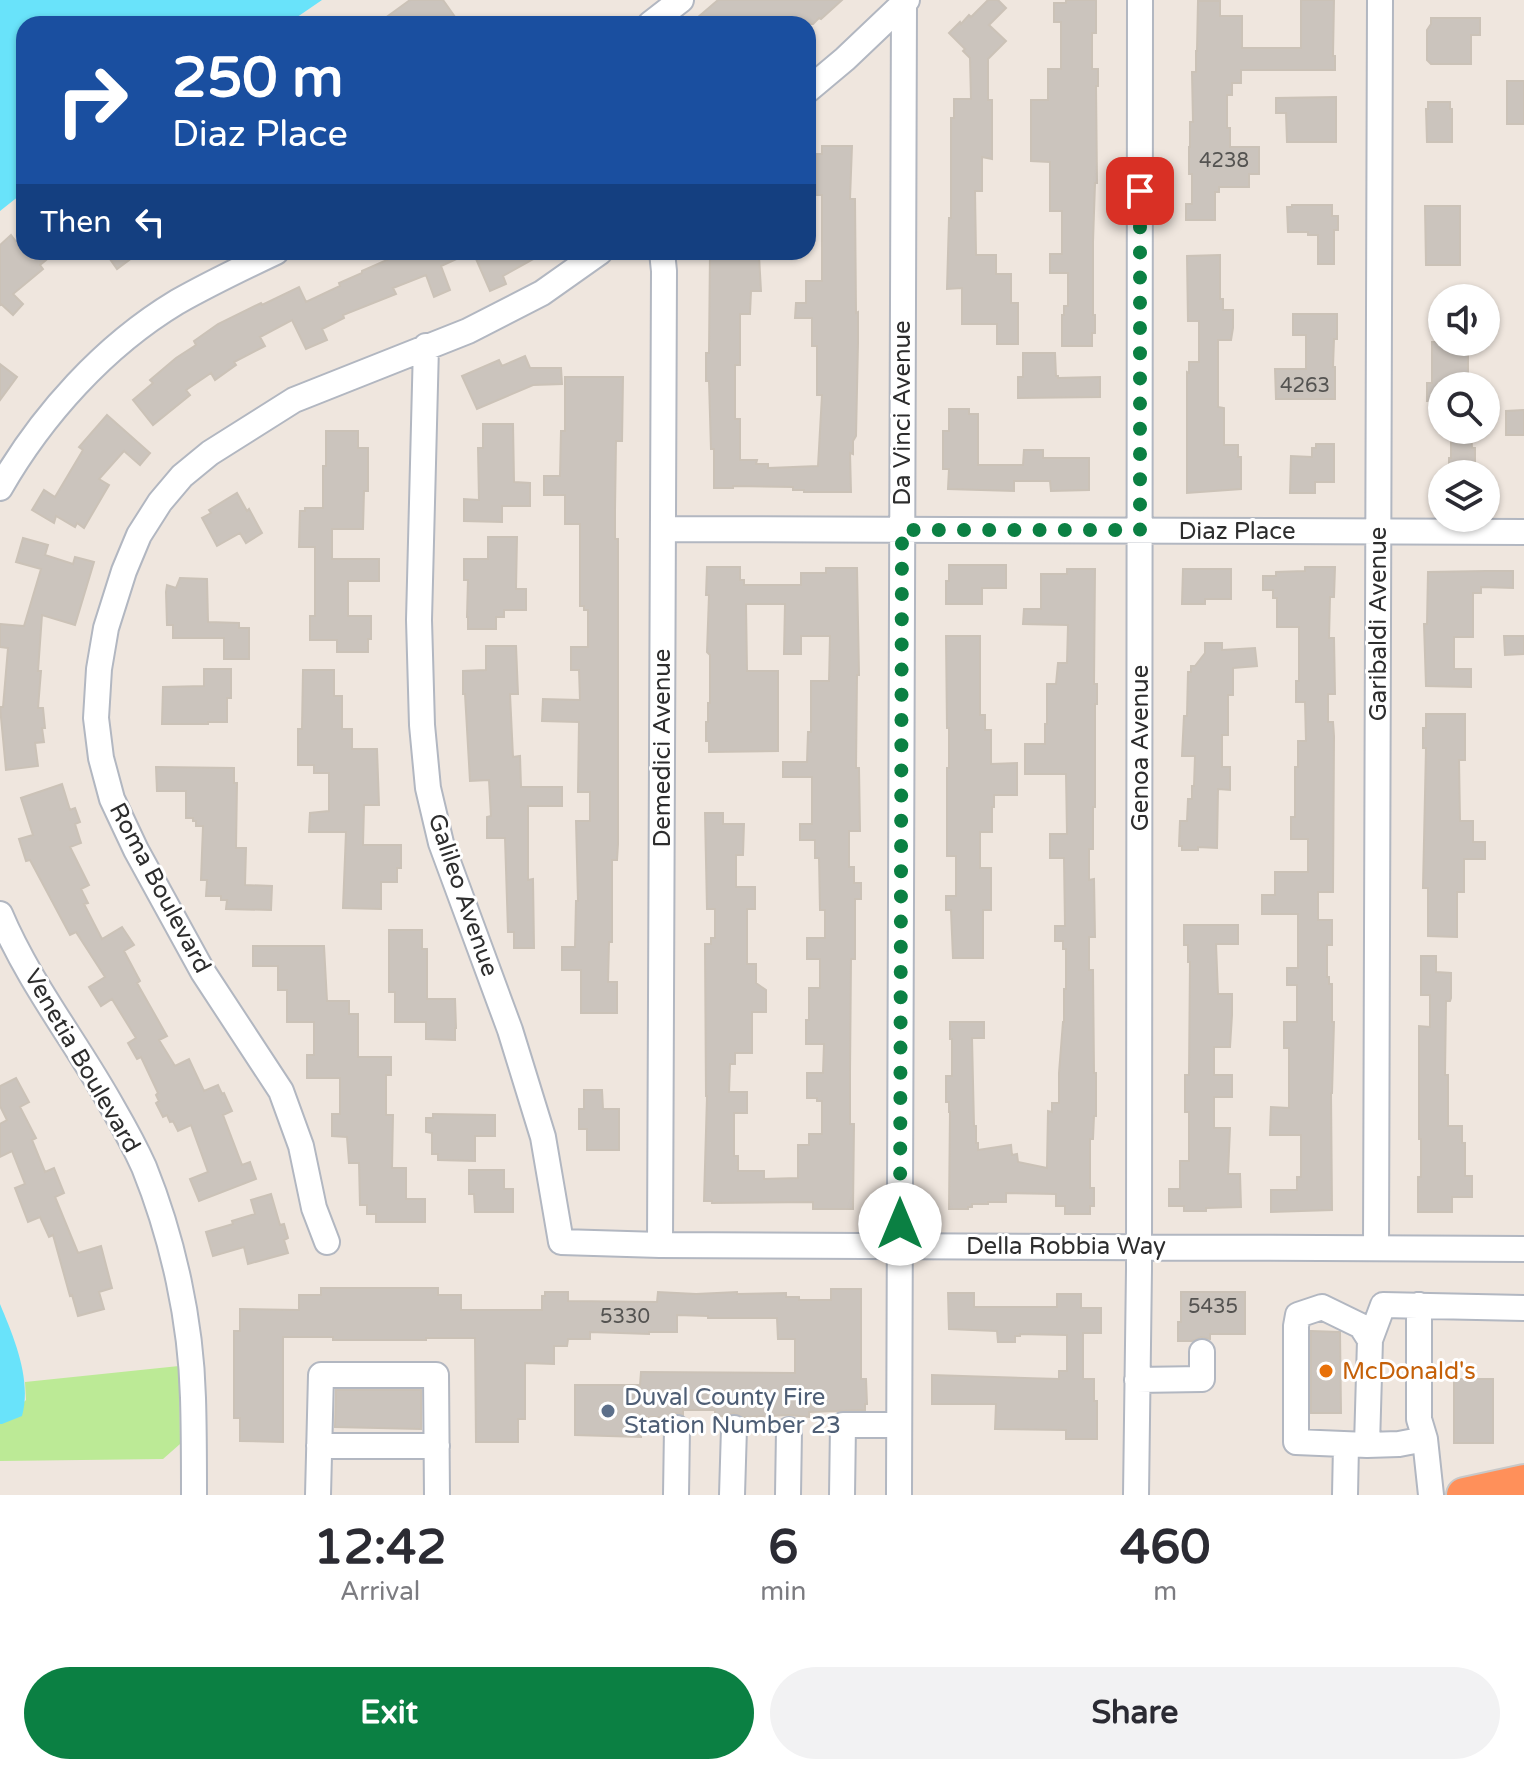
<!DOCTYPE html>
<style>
:root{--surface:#fff;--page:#f2f2f3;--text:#2b2b33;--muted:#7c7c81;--accent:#0b8043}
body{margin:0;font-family:"Varela Round",sans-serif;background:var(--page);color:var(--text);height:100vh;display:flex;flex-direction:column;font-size:30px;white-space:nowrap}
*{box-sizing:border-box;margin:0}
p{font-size:26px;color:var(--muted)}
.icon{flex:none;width:44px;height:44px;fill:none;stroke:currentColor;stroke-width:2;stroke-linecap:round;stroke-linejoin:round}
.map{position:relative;height:1495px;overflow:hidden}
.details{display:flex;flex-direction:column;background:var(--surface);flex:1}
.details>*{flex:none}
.guide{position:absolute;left:16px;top:16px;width:800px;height:244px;border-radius:24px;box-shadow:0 2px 6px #0004;background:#1a4fa0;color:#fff;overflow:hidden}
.controls{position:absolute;left:1428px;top:284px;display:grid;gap:16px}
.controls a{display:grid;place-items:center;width:72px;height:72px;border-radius:50%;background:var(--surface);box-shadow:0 2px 6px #0004;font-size:40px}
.pin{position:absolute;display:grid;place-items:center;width:68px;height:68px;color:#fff;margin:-34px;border-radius:16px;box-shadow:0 4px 12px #0006}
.me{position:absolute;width:88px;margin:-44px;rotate:0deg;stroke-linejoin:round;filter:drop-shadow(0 0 6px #0008)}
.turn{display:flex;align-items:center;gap:28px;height:168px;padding:0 24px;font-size:36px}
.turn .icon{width:104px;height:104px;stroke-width:2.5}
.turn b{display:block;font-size:56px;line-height:68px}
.then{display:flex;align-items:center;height:76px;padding:0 24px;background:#0003;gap:16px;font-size:30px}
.eta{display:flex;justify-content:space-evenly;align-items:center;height:136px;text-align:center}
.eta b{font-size:48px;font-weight:800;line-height:56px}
.cta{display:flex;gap:16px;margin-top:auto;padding:16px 24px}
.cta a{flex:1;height:92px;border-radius:48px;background:var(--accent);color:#fff;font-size:32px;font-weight:800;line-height:92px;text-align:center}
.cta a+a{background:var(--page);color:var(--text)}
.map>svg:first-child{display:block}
.green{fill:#bcea96}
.water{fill:#69e3fa}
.building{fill:#cbc4bd;stroke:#cbc2b7;stroke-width:2}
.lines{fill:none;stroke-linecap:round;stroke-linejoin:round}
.minor-casing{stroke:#b2b7c1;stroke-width:28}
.highway-casing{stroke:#c8c8c8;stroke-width:38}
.minor{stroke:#fff;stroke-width:24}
.highway{stroke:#ff905a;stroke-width:34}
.route{stroke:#0b8043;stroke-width:14;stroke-dasharray:0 25.2}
.food-dot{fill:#e8710a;stroke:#fff;stroke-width:3}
.service-dot{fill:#5c6f8a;stroke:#fff;stroke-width:3}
.labels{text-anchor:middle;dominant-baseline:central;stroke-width:6;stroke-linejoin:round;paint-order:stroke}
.number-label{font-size:20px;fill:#545351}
.street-label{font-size:24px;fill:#2d2d2d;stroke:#fff}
.food-label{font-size:24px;fill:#c56008;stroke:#fff;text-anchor:start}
.service-label{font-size:24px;fill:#4e5e75;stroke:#fff;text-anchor:start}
</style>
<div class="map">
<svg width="1524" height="1495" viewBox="0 0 1524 1495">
<rect width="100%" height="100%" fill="#efe6de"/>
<path class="green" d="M179,1366L180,1444L163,1459L0,1461V1424L26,1400L25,1382Z"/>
<path class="water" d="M0,0H322L287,24H24V192L0,211Z
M0,1304C14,1338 32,1379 22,1416L2,1424H0Z"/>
<path class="building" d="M410,0H443L460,24H377Z
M718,0H842L821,19L819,18L813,24H690Z
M988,0H998L1006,8L989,25L1006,41L988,59V100H992V159L982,157V191H975L976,255H996V274H1011V303H1018V344H997V324H962V288L947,289L949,218H951V118H954V99H971L970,58L963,51L965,49L949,33L960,22L961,24L969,15L971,17Z
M1066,0H1096V33H1092V69H1098V86H1096L1097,183H1095L1093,242V315H1095V333H1092V346H1062V315H1064V306H1068V273H1050V254H1062V211H1050V162L1031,161V100H1048V69H1061V22H1054V3H1066Z
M1301,0H1334L1333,56H1335V70H1241V83H1232V95H1227V128H1230V147H1259V174H1249V187H1219V192H1215V220H1186V204H1192V174H1189V147H1190V122H1193L1192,72H1196V51H1197L1198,1H1220V16H1242V48H1301Z
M1431,18H1480V35H1471V64H1431L1427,60V30L1431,24Z
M1507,81H1524V124H1507Z
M1336,97V142H1287L1286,113H1276V98Z
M1428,102H1450V109H1452V142H1427L1426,109H1428Z
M822,146H852L850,199H855L856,313L858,312V343L856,436L853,441V454L850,453L851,492H804V490H793V487L733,486V488H714V449H711L709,381H706V353H709L710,252H734V256H759L761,291H751L750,314H740V365H735V419H740V460H757L756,464H768V468L818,466L822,395H817V346H812V318H795L796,303H806V281H822V195H816V154H822Z
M1292,205H1332V216H1338V230H1334V264H1318V235H1308V232H1288L1287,207H1292Z
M1425,206H1460V265H1426Z
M11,235L24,252H56L40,265L43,269L13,294L23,304L13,315L1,304L0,305V245Z
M105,252H140L117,269Z
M405,252H472L441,266L450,290L434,297L426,275L393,288L396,294L343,315L344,318L322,329L327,340L306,349L292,320L260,337L265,346L234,362L236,365L215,380L211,373L186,390L190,395L153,425L133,400L153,383L150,380L176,358L196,345L194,341L218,324L261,303L262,305L299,287L306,302L340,286L339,283L362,273V271Z
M473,252H546L503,276L506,284L490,291Z
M1220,255V299H1223V310H1233V328L1231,340H1218V407L1224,408V445H1238V457H1241V489L1187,493V372L1189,373V362H1199V321H1188L1187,256Z
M1293,314H1337V339H1334L1333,367H1335V399H1276L1275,369H1306V335H1293Z
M1432,342H1468V386H1442V401H1427V383H1432Z
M1023,353H1055L1056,376H1058V378L1100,377V397L1018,398V377H1023Z
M525,356L530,368H561L562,384L533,385L477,409L462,376L499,360L502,366Z
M0,364L17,377L0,400Z
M565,377H623L622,441H616L615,510V539H618V844L617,860H612V942H609L608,982H617V1013H581V970H562V947H575L576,901H578L576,821H590V792H578L579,722L542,721L543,699L580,700L579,670H571V647H588V610H584V606H580V524H565V495H544V476H560L561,431H565Z
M949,409H969V414H978V465H1023L1024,450H1043V458H1089V490L1051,491L1050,481H1014V491L948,489L949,469H943V431H949Z
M1524,410V435H1506V411Z
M107,415L150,453L140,465L124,451L99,479L109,485L84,528L77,523L75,527L56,516L54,523L32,510L44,490L55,497L83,450L79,447Z
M483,424H513L514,482L530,483V506H502V522L464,521V499L479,500L478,448H483Z
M1451,430H1471L1472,448H1475V474H1449V458H1451Z
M326,431H358V448H368V491H364L363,529H332V559H379V581H348V616H371V639H368V652H337V640H310V616H315V547H299L300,511H305V508H323V466H326Z
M1316,444H1334V482H1315V493H1290L1291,456L1312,457V448H1316Z
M237,493L247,511L249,509L262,533L246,543L240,533L217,546L202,518L211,513L209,510Z
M488,537H517L516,589H526V610H504V617H496V629H468V617H467L468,580H464V559H488Z
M23,538L48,545L45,555L73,564L75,557L94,562L75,625L42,615L38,671H41L38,708H43L45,728H42L44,742L35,743L38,766L6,770L0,707H3L8,648L0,647V624L24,626L41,569L16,562Z
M949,565H1006V588H982V604H946V581H949Z
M707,567H740V580H744V585H801V573H826V568H857L859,675H857L856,768H859L860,831H849V867H854V883H861V899H855V959H851L850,1073V1124H854L853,1209H813V1202L712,1203V1201H704L707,1096H706L705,944H711V938H715V909H707L705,813H723V824H744L743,855H736V887H755V909H747V964H756V983L766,990V1012H752V1053H735V1064H730L729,1092H747V1113H734V1156H738V1171H764V1179L798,1178V1145H809V1134H822V1101H817V1098H807V1073H823L824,1044H806V1020H809V988H820V959H807V938H825V910H820L819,858H815V840H800V824H812V777H783V762H807L808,732H811V681H829L830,636H801V654H784L785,604H746L747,671H778V751L709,752V741H706V722H708V703H710V655L707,652L709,595H706Z
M1305,567H1335L1334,597H1330L1329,638H1334L1335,694H1328V722H1333L1334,736L1333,892H1318V920H1332V945H1327V977H1329V984H1332V1022H1334L1332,1093H1331L1332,1210L1271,1212V1190H1297V1177H1301V1135H1270L1271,1107L1289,1108V1048H1284V1022H1297V985H1287V968H1298V914H1262V895H1275V872H1308V839H1291V817H1295V767H1298V741H1306L1305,702H1296V681H1299V627H1277V598H1273V590H1263V576H1276V572L1305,571Z
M1067,569H1095L1094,684H1097V704H1095V807H1093V849H1089V880L1094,879L1095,937H1089V970H1093L1094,1073H1096V1116H1094L1093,1139H1090V1188H1094V1206H1090V1214H1065V1206H1056V1194L1006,1193V1202H988V1204H972V1207H968V1209H949L950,1112H949V1102H946V1076H952V1039H950V1022H984V1038H972L974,1126H976V1143H978V1150L1011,1145L1012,1155L1017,1154L1018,1162L1047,1168L1048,1111L1052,1112V1103H1059V1073L1063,1022H1064V989H1066V949H1063V941H1055V926H1065L1064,858H1050V834H1067L1066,774H1025V744H1045V724H1047V684H1056L1058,663H1067L1068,625L1023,624L1024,609H1041V574H1067Z
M1183,569H1231V599H1205V604H1182Z
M1486,571H1513V588L1481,587V593H1473V637H1454V669H1471V687L1426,686L1424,624H1427L1428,572Z
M180,578L207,579L208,622L239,623V628H249V659H224V638H173V625H167L166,592L167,585L176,588Z
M946,636H980V715H985V730H991V764L1017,763V795H994V807H992V832H980V868H991V910H983V958H953L951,910H946V896H956V856H947V768H949V728H947Z
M1504,636H1524V654L1505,655Z
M1205,643H1222V650L1255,648L1257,666L1233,668V695H1228V735H1222V767H1230V790L1218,789L1217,848L1198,847V850H1182V846H1179L1180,821H1187L1188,799H1192V786H1194L1195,756H1182L1184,716H1187L1188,672H1191V666H1195L1205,653Z
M486,646H516L518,694H510L513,757L520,756L521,787H562V806H528V880L533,879L534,948H514V932H508L505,838H487V817L491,816L489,780L470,781L465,694H463V671L486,670Z
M204,669H231V698H227V722H208V724H162L163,687L204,686Z
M303,670H334V696H342V729H352V749H377L379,805H364L363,845H401V868H397V882H381V909L343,908L346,832H309L310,813L329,811V773H314V765H298V729H302Z
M1426,714H1465V760H1459L1460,821H1473V842H1485V859H1464V892H1457V937L1428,936V888H1423L1426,748H1423V728H1426Z
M156,767L234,768V783H237L236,848H246L245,885L272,886L271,910L226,909L227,900H221V896H206L207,880H201L203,826H196V821H193V818H186V791H157Z
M62,784L70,810L75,808L80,822L75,824L81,843L70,847L89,885L81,889L88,903L84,904L102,939L122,927L134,945L124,951L140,981L137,983L167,1036L159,1040L175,1066L189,1059L204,1091L218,1085L222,1094L224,1093L232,1111L223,1115L242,1165L250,1162L256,1179L199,1201L190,1179L208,1172L191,1125L178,1131L173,1121L170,1122L167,1115L163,1117L156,1103L159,1101L156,1095L158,1093L141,1057L137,1059L128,1043L136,1038L112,999L101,1006L89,987L105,977L76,932L70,935L30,860L26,861L19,839L33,835L21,798Z
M1184,925H1238V944H1216L1218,994H1232V1015L1230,1047H1214V1075H1232V1097H1214V1128H1230L1228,1174H1240L1241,1207L1206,1208V1211H1184V1206H1169V1189H1180V1161H1189V1112H1185V1075H1189L1190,962H1188V945H1184Z
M389,930H422V949H427V999H455L456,1028H455V1040L426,1039V1022H395V992H389Z
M253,946H324L327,1001H349V1014H358V1057H391V1075H386V1115H393L392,1168H406V1199H425V1222H376V1214H367V1205H360L359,1163H349L347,1137L332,1136V1114H340V1078H307V1055H314V1022H287V990H278V966H253Z
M1421,956H1436V972L1451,973V998L1450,1001H1446L1445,1075H1448V1126H1462V1143H1465V1176H1472V1197H1452V1212H1418V1177H1421V1139H1419V1026L1430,1027V995H1421Z
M16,1078L29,1102L20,1107L36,1138L32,1140L45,1172L54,1168L64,1193L55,1197L78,1253L101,1246L112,1288L99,1292L104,1309L78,1316L72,1295L70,1296L53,1235L49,1237L40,1217L28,1222L15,1188L25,1184L12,1151L0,1157V1124L7,1120L0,1106V1086Z
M584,1090H602L603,1109H619V1150H587V1129H579V1109H584Z
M433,1114L495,1115V1136H475V1161L438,1160V1154H432V1133L426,1132V1118H433Z
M469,1170H504V1189H513V1212H475L474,1194H469Z
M271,1194L280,1225L284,1224L288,1238L284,1240L288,1253L248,1264L244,1247L213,1256L206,1232L233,1224L232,1221L255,1214L251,1200Z
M321,1288H438V1295H461V1310H542V1296H545V1292H568V1301L657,1302L658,1292L696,1294L737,1292V1294L786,1293V1297H799V1300H831V1289H861V1379H866L867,1404H865V1410L809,1412V1417L788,1415L743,1417L734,1413L725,1416H715V1410H683V1415L676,1413L668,1417H641V1437L575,1435V1385H640L641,1372L795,1373V1339H778L777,1318H708V1316L677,1315V1332H649V1334L590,1332V1339H568L567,1346H554V1364L525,1363V1419H518V1442H476L475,1338H426V1340H333V1337H283V1442L240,1441V1418H234V1331H240V1309L299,1310V1295H321Z
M1181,1292H1245V1334H1210V1339L1201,1337L1192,1341H1178V1322H1181Z
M948,1293H974V1307H1057V1294H1081V1308H1101V1333H1083V1379H1094V1401H1097V1439H1066V1430L995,1429L996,1404H932V1375L1059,1379V1371H1067V1335L1020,1334V1336H1015V1342H998L997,1331L949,1329Z
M1311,1331L1340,1332L1341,1413H1311Z
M1454,1379H1493V1443H1454Z
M336,1390H421V1429L335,1427Z"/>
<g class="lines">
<defs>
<path id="minor" d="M650,24L681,0
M808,90L845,59L907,0
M426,346L419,620L422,725L428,788L441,843L510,1030L543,1137L561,1242L660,1245L1524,1249
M0,488C42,415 104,346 177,302C209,284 242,268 276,252
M663,529L1524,532
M0,914C29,983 77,1043 113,1108C124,1127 135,1147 144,1167C173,1239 191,1321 193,1398C194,1430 194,1463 194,1495
M327,1242L314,1208L301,1146L281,1091L203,972L136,850L112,799L101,758L96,718L99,669L106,628L124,571L139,535L160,502L182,476L210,453L294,400L468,331L542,293L600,252
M660,1245L664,271L662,252
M1376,1248L1380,0
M1419,1305V1419L1425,1439
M1322,1307L1361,1326L1370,1340L1367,1445L1296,1442V1326L1298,1315Z
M1370,1340L1383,1305L1524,1308
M1137,1380L1202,1379V1352
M1367,1445L1399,1444L1425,1439L1431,1495
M319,1446H437
M318,1495L321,1375H436L437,1495
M676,1495L677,1428
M732,1495L734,1428
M788,1495L789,1430
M842,1495L843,1425H899
M899,1495L904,4
M1136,1495L1139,1269L1140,0
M1345,1495L1346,1445"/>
<path id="highway" d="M1464,1495L1524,1482"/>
</defs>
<use href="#minor" class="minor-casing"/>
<use href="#highway" class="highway-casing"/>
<use href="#minor" class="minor"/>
<use href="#highway" class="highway"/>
</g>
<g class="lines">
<path class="route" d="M900,1224L902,530H1140V191"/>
</g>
<circle class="food-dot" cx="1326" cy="1371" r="8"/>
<circle class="service-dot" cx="608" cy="1411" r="8"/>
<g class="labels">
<g class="number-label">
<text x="1224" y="161">4238</text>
<text x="1305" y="386">4263</text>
<text x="1213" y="1307">5435</text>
<text x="625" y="1317">5330</text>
</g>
<g class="street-label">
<text transform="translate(902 413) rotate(-90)">Da Vinci Avenue</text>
<text x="1237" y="531">Diaz Place</text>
<text transform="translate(1378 624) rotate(-90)">Garibaldi Avenue</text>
<text transform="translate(662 748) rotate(-90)">Demedici Avenue</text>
<text transform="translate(1140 748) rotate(-90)">Genoa Avenue</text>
<text transform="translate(160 888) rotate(62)">Roma Boulevard</text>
<text transform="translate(463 895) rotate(71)">Galileo Avenue</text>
<text transform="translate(82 1061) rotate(60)">Venetia Boulevard</text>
<text x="1066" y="1246">Della Robbia Way</text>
</g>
<g class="food-label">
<text x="1342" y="1371">McDonald's</text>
</g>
<g class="service-label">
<text x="624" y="1397">Duval County Fire<tspan x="624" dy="28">Station Number 23</tspan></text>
</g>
</g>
</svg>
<div class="controls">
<a><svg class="icon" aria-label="sound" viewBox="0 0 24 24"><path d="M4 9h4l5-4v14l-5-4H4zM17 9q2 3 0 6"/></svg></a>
<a><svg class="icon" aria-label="search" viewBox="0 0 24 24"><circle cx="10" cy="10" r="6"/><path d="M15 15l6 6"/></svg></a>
<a><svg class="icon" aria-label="layers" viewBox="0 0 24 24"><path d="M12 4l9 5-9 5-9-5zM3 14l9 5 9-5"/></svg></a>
</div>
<div class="pin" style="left:1140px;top:191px;background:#d93025"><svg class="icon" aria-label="arrive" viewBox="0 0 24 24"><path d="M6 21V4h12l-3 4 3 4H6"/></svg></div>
<svg class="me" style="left:900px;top:1224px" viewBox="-20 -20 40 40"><circle r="19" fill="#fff"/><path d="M0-13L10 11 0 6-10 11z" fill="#0b8043"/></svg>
<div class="guide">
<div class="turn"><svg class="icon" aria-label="right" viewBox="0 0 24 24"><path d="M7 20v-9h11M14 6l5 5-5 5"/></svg><div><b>250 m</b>Diaz Place</div></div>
<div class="then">Then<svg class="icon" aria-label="left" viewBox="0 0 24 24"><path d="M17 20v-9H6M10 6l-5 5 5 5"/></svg></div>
</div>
</div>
<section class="details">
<div class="eta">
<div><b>12:42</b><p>Arrival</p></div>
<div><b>6</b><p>min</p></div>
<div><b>460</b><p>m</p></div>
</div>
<div class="cta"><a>Exit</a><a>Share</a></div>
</section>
